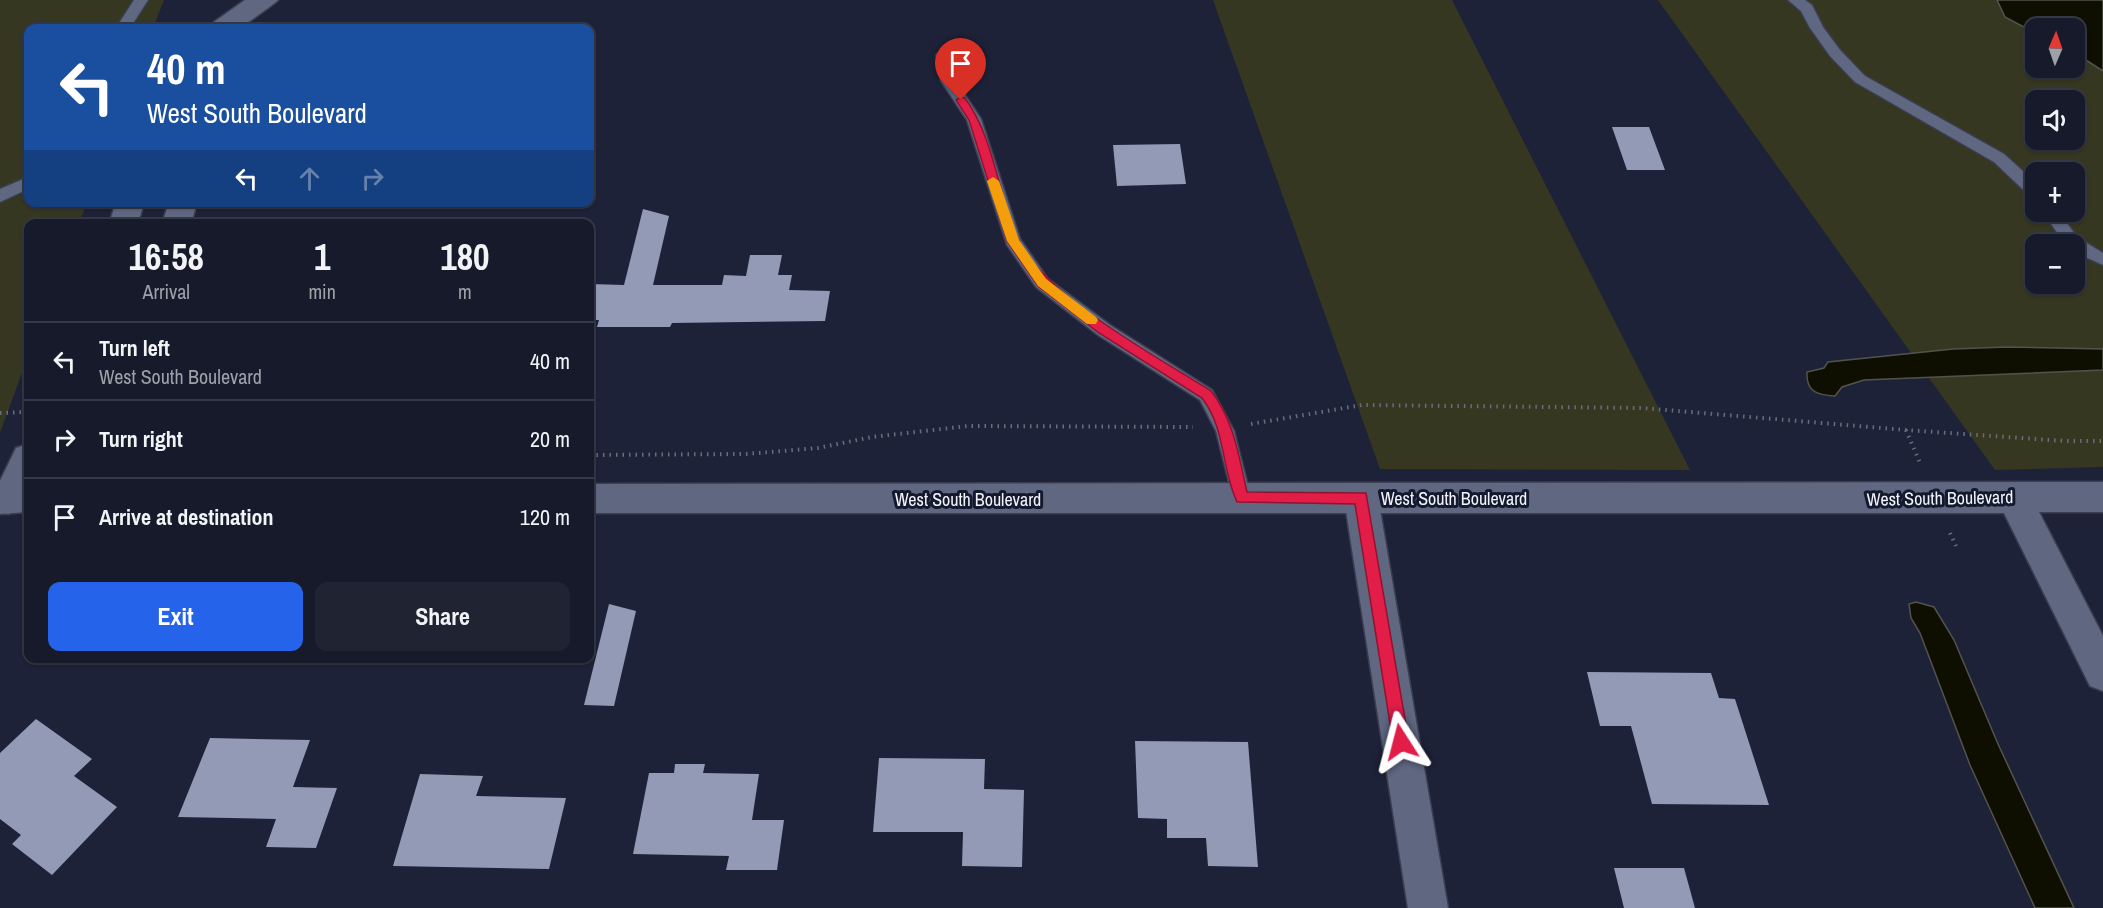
<!DOCTYPE html>
<meta charset="utf-8">
<style>
:root{--surface:#161a2a;--page:#1f2332;--text:#f1f3f6;--muted:#9ea1a8;--line:#353847;--accent:#2563eb}
body{margin:0;font-family:"Archivo Narrow",sans-serif;background:var(--page);color:var(--text);height:100vh;display:flex;flex-direction:column;font-size:22px;white-space:nowrap}
*{box-sizing:border-box;margin:0}
p{font-size:20px;color:var(--muted)}
.icon{flex:none;width:33px;height:33px;fill:none;stroke:currentColor;stroke-width:2;stroke-linecap:round;stroke-linejoin:round}
.map{position:relative;flex:1;overflow:hidden}
.sheet{position:absolute;left:24px;top:219px;width:570px;height:444px;display:flex;flex-direction:column;background:var(--surface);border-radius:12px;box-shadow:0 2px 4px #0004,0 0 0 2px var(--line)}
.sheet>*{flex:none}
.guide{position:absolute;left:24px;top:24px;width:570px;height:183px;border-radius:12px;box-shadow:0 2px 4px #0004,0 0 0 2px var(--line);background:#1a4fa0;color:#fff;overflow:hidden}
.needle{width:39px;rotate:2deg}
.fabs{position:absolute;left:2025px;top:18px;display:grid;gap:12px}
.fabs a{display:grid;place-items:center;width:60px;height:60px;border-radius:12px;background:var(--surface);box-shadow:0 2px 4px #0004,0 0 0 2px var(--line);font-size:30px}
.pin{position:absolute;display:grid;place-items:center;width:51px;height:51px;color:#fff;margin:-62px -26px;border-radius:50% 50% 50% 0;rotate:-45deg;box-shadow:0 0 6px #0007}
.pin .icon{rotate:45deg}
.me{position:absolute;width:66px;margin:-33px;rotate:351deg;stroke-linejoin:round;filter:drop-shadow(0 0 4px #0008)}
.turn{display:flex;align-items:center;gap:21px;height:126px;padding:0 24px;font-size:27px}
.turn .icon{width:78px;height:78px;stroke-width:2.5}
.turn b{display:block;font-size:42px;line-height:51px}
.lanes{display:flex;align-items:center;height:57px;padding:0 24px;background:#0003;justify-content:center;gap:30px;direction:ltr}
.lanes .off{opacity:.35}
.eta{display:flex;justify-content:space-evenly;align-items:center;height:102px;text-align:center}
.eta b{font-size:36px;font-weight:800;line-height:42px}
.action{display:flex;gap:12px;margin-top:auto;padding:12px 24px}
.action a{flex:1;height:69px;border-radius:12px;background:var(--accent);color:#fff;font-size:24px;font-weight:800;line-height:69px;text-align:center}
.action a+a{background:var(--page);color:var(--text)}
ul{padding:0;list-style:none}
li{display:flex;align-items:center;gap:18px;height:78px;padding:0 24px;border-top:2px solid var(--line)}
li div{flex:1}
li b{display:block;font-size:22px}
li em{font-style:normal}
.map>svg:first-child{display:block}
.green{fill:#353721;fill-rule:evenodd}
.water{fill:#0e0f00;stroke:#52544c;stroke-width:1.5}
.building{fill:#939ab6}
.lines{fill:none;stroke-linecap:round;stroke-linejoin:round}
.lane-casing{stroke:#3b3e50;stroke-width:3}
.street-casing{stroke:#3b3e50;stroke-width:3}
.secondary-casing{stroke:#3b3e50;stroke-width:3}
.path{stroke:#696d7e;stroke-width:4;stroke-dasharray:1.5 5;stroke-linecap:butt}
.lane{fill:#606781;fill-rule:evenodd}
.street{fill:#606781;fill-rule:evenodd}
.secondary{fill:#606781;fill-rule:evenodd}
.route{fill:#e11d48;stroke:#92132f;stroke-width:1.5}
.slow{fill:#f59e0b}
.labels{text-anchor:middle;dominant-baseline:central;stroke-width:6;stroke-linejoin:round;paint-order:stroke}
.street-label{font-size:18px;fill:#f1f4fd;stroke:#14192e}
</style>
<div class="map">
<svg width="2103" height="908" viewBox="0 0 2103 908">
<rect width="100%" height="100%" fill="#1d2238"/>
<path class="green" d="M0,0H164L153,28H28V202L87,203L79,223L28,224V356L0,433Z
M1213,0H1452L1690,470L1380,469Z
M1658,0H2103V467L1995,470ZM2036,28H2074V68H2036ZM2036,100H2074V140H2036ZM2036,172H2074V212H2036ZM2036,244H2074V284H2036Z"/>
<path class="water" d="M1997,0H2103V71L2075,53L2074,28H2036L2035,33L2005,17Z
M2007,347L2103,349V370L1864,380L1842,387L1835,396C1817,395 1806,392 1807,372L1824,368L1828,362L1953,349Z
M1916,602L1934,607L1954,640L1998,744L2074,908H2035L1970,765L1920,633L1911,618L1909,604Z"/>
<path class="building" d="M1612,127H1649L1665,170H1627Z
M1180,144L1186,184L1117,186L1113,145Z
M643,209L669,216L653,285H722L724,275L746,276L750,255H782L778,275H792L789,290L830,291L825,321L672,323L670,327H597L599,320H590V284L624,285Z
M609,604L636,611L614,706L584,705Z
M1587,672L1711,673L1719,698L1735,699L1769,805L1652,804L1631,726H1600Z
M36,719L92,759L74,776L117,807L52,875L12,844L21,835L0,819V753Z
M210,738L310,740L293,787L337,788L316,848L266,847L276,819L178,817Z
M1135,741L1248,742L1258,867L1208,866L1206,838H1167V819L1138,818Z
M879,758L985,759L984,789L1024,790L1022,867L962,866L963,832H873Z
M675,764H705L703,773L759,774L752,820H784L777,870H726L729,856L633,854L649,773H674Z
M420,774L483,776L476,796L566,798L549,869L393,866Z
M1614,868H1684L1695,908H1624Z"/>
<g class="lines">
<defs>
<path id="lane" d="M134,0H148L130,28H116Z
M1788,0H1805L1812,5L1823,27L1840,50L1865,76L2004,154L2036,183V199L2031,197L1994,162L1855,82L1830,56L1810,28L1801,11Z
M943,50L950,55L955,80L981,119L1020,239L1048,279L1110,325L1212,390L1234,431L1251,498L1249,504L1242,506L1235,504L1233,498L1216,431L1200,400L1098,335L1036,287L1007,245L967,120L941,81L936,55Z
M28,177V189L0,202V189Z
M2043,212H2059L2077,237L2103,253V265L2074,252V244H2065Z"/>
<path id="street" d="M245,0H278C276,3 243,26 239,28C232,31 218,28 211,28L214,22Z
M116,202H144L138,224H109Z
M169,202H197L191,224H162Z
M28,444V492L20,509L8,514L0,511V481L16,448Z
M1361,483L1373,488L1378,498L1448,908H1408L1344,498L1349,488Z"/>
<path id="secondary" d="M2103,482V512H2039L2103,636V691L2090,686L2004,513H590V484Z
M0,484H28V512L0,514Z"/>
</defs>
<use href="#lane" class="lane-casing"/>
<use href="#street" class="street-casing"/>
<use href="#secondary" class="secondary-casing"/>
<path class="path" d="M0,413L28,412
M1251,424L1362,405L1642,408L1906,430L2064,441H2103
M1906,430L1920,463
M590,455L746,454L818,448L872,437L968,426L1193,427
M1950,533L1956,546"/>
<use href="#lane" class="lane"/>
<use href="#street" class="street"/>
<use href="#secondary" class="secondary"/>
</g>
<path class="route" d="M961,97L965,98C995,140 997,192 1018,239C1045,297 1156,356 1211,391C1234,420 1239,457 1247,492L1366,493L1409,742L1407,748L1401,750L1395,748L1393,742L1355,504L1237,502C1221,468 1226,429 1202,398L1099,333L1038,286L1007,241L969,120L956,100Z"/>
<path class="slow" d="M993,177L999,181L1019,240L1046,279L1096,317L1098,320L1096,324H1087L1038,286L1007,241L987,181Z"/>
<g class="labels">
<g class="street-label">
<text x="1454" y="498">West South Boulevard</text>
<text transform="translate(1940 498) rotate(-1)">West South Boulevard</text>
<text x="968" y="499">West South Boulevard</text>
</g>
</g>
</svg>
<div class="fabs">
<a><svg class="needle" viewBox="-14 -14 28 28"><path d="M0-13l5 13h-10z" fill="#e53935"/><path d="M0 13l5-13h-10z" fill="#9ea1a8"/></svg></a>
<a><svg class="icon" aria-label="sound" viewBox="0 0 24 24"><path d="M4 9h4l5-4v14l-5-4H4zM17 9q2 3 0 6"/></svg></a>
<a>+</a>
<a>−</a>
</div>
<div class="pin" style="left:961px;top:100px;background:#d93025"><svg class="icon" aria-label="arrive" viewBox="0 0 24 24"><path d="M6 21V4h12l-3 4 3 4H6"/></svg></div>
<svg class="me" style="left:1401px;top:742px" viewBox="-20 -20 40 40"><path d="M0-17L14 15 0 8-14 15z" fill="#e11d48" stroke="#fff" stroke-width="4"/></svg>
<div class="guide">
<div class="turn"><svg class="icon" aria-label="left" viewBox="0 0 24 24"><path d="M17 20v-9H6M10 6l-5 5 5 5"/></svg><div><b>40 m</b>West South Boulevard</div></div>
<div class="lanes"><svg class="icon" aria-label="left" viewBox="0 0 24 24"><path d="M17 20v-9H6M10 6l-5 5 5 5"/></svg><svg class="icon off" aria-label="ahead" viewBox="0 0 24 24"><path d="M12 20V5M6 11l6-6 6 6"/></svg><svg class="icon off" aria-label="right" viewBox="0 0 24 24"><path d="M7 20v-9h11M14 6l5 5-5 5"/></svg></div>
</div>
<section class="sheet">
<div class="eta">
<div><b>16:58</b><p>Arrival</p></div>
<div><b>1</b><p>min</p></div>
<div><b>180</b><p>m</p></div>
</div>
<ul>
<li><svg class="icon" aria-label="left" viewBox="0 0 24 24"><path d="M17 20v-9H6M10 6l-5 5 5 5"/></svg><div><b>Turn left</b><p>West South Boulevard</p></div><em>40 m</em></li>
<li><svg class="icon" aria-label="right" viewBox="0 0 24 24"><path d="M7 20v-9h11M14 6l5 5-5 5"/></svg><div><b>Turn right</b></div><em>20 m</em></li>
<li><svg class="icon" aria-label="arrive" viewBox="0 0 24 24"><path d="M6 21V4h12l-3 4 3 4H6"/></svg><div><b>Arrive at destination</b></div><em>120 m</em></li>
</ul>
<div class="action"><a>Exit</a><a>Share</a></div>
</section>
</div>
